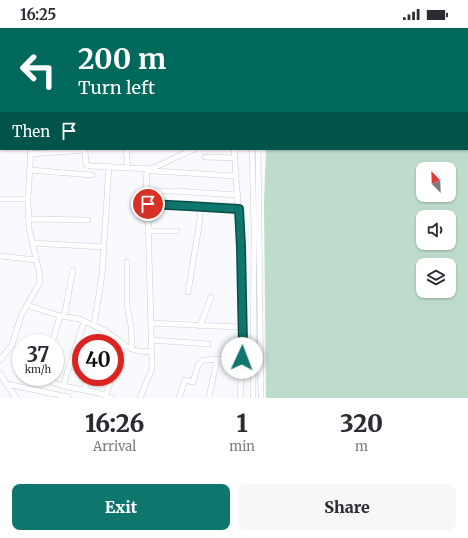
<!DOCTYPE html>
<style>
:root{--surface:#fff;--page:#f7f7f7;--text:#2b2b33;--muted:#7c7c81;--accent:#0f766e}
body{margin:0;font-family:Merriweather,serif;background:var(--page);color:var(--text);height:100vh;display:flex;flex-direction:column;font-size:15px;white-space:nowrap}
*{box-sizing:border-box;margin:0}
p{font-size:13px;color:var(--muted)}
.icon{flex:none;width:22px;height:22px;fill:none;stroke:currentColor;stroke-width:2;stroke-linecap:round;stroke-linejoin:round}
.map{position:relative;height:370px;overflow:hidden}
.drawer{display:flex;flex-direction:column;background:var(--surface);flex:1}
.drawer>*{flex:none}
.guide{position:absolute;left:0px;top:0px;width:468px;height:122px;box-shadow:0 1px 3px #0004;background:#00695c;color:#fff;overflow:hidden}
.needle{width:26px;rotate:337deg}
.controls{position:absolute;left:416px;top:134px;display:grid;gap:8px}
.controls a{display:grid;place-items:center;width:40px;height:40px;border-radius:8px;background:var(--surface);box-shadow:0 1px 3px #0004;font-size:20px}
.speed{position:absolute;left:12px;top:306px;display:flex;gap:8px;font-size:20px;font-weight:700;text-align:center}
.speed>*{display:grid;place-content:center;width:52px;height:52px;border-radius:50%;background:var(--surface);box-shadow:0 1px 3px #0004;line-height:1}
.speed small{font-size:10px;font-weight:400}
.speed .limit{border:6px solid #d22;background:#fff;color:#111}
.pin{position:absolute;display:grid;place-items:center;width:34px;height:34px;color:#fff;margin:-17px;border:2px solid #fff;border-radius:50%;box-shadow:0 1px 4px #0007}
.me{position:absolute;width:44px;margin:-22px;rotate:2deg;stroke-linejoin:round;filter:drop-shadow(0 0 3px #0008)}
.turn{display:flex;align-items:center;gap:14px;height:84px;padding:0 12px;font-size:18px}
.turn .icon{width:52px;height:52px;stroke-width:2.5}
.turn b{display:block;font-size:28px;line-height:34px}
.then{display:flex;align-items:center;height:38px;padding:0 12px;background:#0003;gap:8px;font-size:15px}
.eta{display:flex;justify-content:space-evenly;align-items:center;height:68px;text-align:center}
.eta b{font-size:24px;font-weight:800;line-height:28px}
.action{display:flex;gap:8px;margin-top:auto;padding:8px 12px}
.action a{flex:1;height:46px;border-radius:8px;background:var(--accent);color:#fff;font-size:16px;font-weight:800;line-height:46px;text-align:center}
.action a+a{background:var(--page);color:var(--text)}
.status{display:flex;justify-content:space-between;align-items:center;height:28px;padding:0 20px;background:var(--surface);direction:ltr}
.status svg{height:11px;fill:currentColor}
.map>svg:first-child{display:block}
.green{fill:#bedccb;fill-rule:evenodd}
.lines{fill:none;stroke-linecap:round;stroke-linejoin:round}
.minor-casing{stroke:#c9cdd7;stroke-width:6}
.minor{stroke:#fff;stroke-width:5}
.route-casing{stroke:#0a4d48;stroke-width:10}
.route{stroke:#0f766e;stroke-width:7}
</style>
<div class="status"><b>16:25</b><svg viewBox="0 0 49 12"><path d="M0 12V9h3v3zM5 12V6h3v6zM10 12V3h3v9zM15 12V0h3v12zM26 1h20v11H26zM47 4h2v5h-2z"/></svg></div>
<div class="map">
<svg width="468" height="370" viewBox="0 0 468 370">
<rect width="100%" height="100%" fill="#f8fafe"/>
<path class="green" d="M467,108L468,109V370H266L264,176L266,121H467ZM423,141H449V167H423ZM423,189H449V215H423ZM423,237H449V263H423Z"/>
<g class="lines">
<defs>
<path id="minor" d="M67,0H75
M205,0V1
M457,0V1
M464,0V1
M25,1V0
M428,1L429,0
M443,1L445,0
M467,7L468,9
M467,15L468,14
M467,20L468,22
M0,22H1
M0,54L1,49
M0,62L1,64
M467,83L468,82
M467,90L468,91
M467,100L468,101
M126,121L128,140
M234,121L241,219L243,317L240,370
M252,121L254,199L253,370
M258,121L261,370
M30,126L85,122L86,137L91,138L151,141L194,121
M205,129L235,130
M30,142L92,147
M150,142L151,143L171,144L236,148
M146,163H174L238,167
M0,171H28
M148,176L188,178L239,181
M29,191L88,192
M148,203H177
M32,215L104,219
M0,228L36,232
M127,234V277L131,298L132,321
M188,264L199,198L201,179
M27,277L57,287L79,291L104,302L129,320L138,323L151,324
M64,289L73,242
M151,295L215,298L242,299
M94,297L102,247L109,138
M200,298L211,269
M151,312L208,316
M52,315L60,288
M100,315L104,302
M0,332L12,317L21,288L40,254L39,243L29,201L28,171L31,121
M115,341L124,316
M0,346L16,370
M54,355L63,358L99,365L112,370
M7,356L68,369
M63,358L84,294
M84,362L89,349
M105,369L112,349
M140,370L152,341L150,261L149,227L148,176L146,163L147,141
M179,370L185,352L193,354L198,337L203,332L242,330
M209,370L217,331"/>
</defs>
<use href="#minor" class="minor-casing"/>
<use href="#minor" class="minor"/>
</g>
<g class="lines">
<defs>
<path id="route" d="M148,176L188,178L239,181L241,219L243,317L242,330"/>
</defs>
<use href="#route" class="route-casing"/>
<use href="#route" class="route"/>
</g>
</svg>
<div class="controls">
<a><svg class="needle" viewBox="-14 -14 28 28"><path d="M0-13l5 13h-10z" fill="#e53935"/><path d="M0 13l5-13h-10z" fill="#7c7c81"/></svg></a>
<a><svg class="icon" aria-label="sound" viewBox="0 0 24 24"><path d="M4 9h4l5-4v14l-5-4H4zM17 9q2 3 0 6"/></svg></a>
<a><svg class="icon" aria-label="layers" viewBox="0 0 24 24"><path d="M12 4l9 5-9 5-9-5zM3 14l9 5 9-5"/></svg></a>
</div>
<div class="speed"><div>37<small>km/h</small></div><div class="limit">40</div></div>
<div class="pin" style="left:148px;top:176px;background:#d93025"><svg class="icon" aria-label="arrive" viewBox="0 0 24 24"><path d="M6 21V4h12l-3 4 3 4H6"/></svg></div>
<svg class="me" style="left:242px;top:330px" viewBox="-20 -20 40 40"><circle r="19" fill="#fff"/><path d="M0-13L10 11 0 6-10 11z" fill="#0f766e"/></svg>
<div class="guide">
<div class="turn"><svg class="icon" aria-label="left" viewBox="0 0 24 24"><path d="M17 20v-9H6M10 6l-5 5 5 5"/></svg><div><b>200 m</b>Turn left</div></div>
<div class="then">Then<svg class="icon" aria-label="arrive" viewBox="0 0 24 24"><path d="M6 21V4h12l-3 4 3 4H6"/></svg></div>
</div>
</div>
<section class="drawer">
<div class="eta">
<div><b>16:26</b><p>Arrival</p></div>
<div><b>1</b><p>min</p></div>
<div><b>320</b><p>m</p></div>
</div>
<div class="action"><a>Exit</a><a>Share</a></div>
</section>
